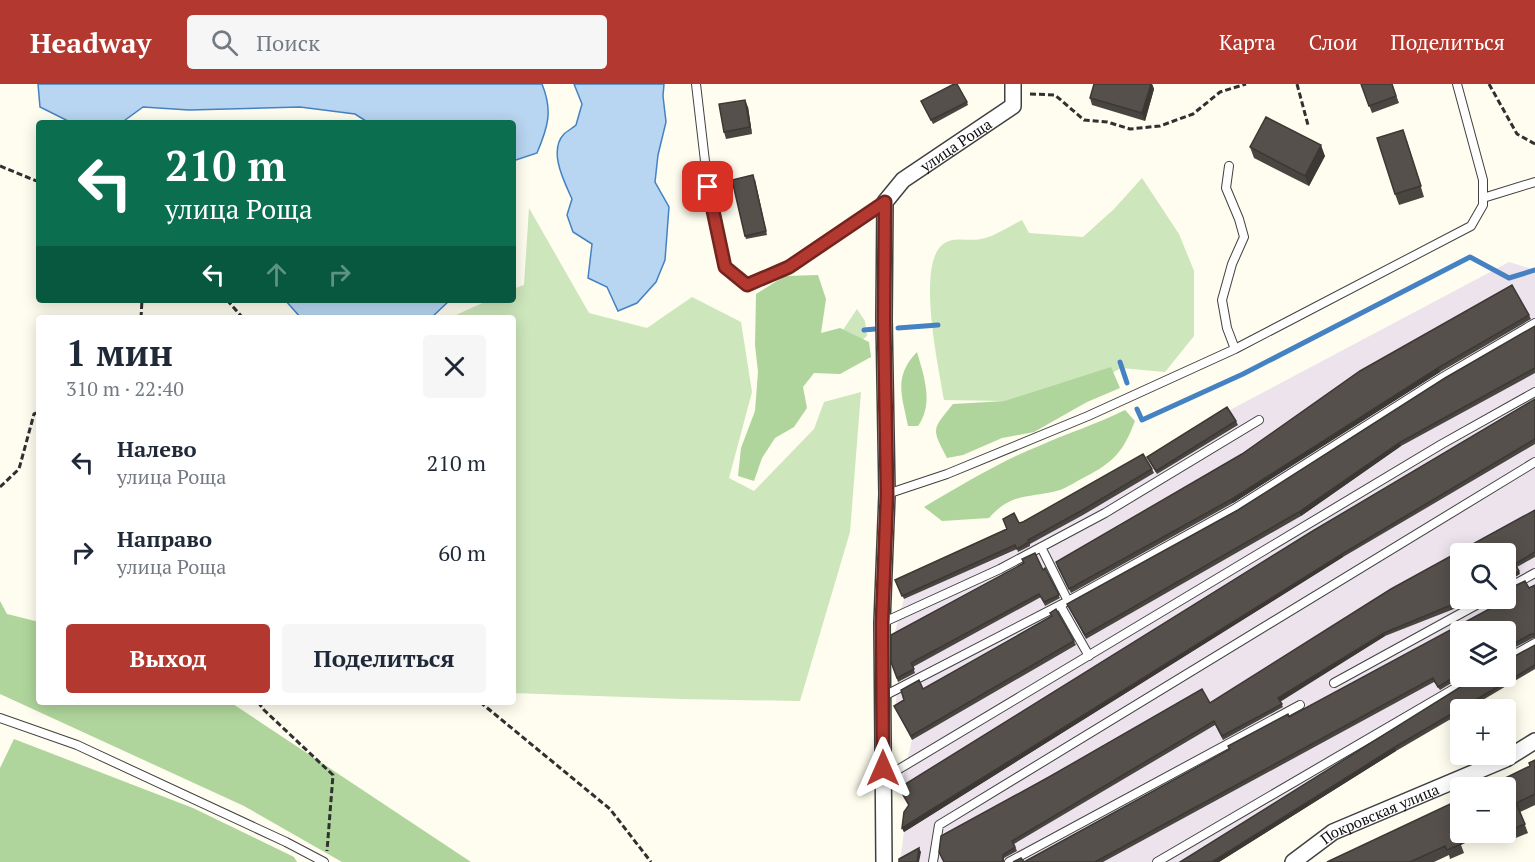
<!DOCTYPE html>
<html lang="ru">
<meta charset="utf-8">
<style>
:root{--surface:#fff;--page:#f6f6f7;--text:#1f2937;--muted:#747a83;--accent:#b33830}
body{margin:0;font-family:"PT Serif",serif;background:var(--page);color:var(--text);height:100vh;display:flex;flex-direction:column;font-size:22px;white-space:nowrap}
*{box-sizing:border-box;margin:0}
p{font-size:20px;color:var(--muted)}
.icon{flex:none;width:33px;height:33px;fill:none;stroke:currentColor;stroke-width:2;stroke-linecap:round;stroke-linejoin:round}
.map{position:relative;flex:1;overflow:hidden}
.side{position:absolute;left:36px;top:231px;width:480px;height:390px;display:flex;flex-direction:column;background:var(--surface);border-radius:6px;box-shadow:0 3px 15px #0003}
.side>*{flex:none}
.banner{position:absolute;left:36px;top:36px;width:480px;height:183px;border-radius:6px;box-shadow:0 3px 15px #0003;background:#0b6e4f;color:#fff;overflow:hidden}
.tools{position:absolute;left:1450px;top:459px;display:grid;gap:12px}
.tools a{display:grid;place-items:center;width:66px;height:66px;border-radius:6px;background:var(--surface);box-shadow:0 3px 15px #0003;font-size:30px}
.pin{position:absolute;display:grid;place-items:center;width:51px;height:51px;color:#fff;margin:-26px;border-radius:12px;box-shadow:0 3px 9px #0006}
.me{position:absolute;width:66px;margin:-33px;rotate:0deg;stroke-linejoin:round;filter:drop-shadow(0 0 4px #0008)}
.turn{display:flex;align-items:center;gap:21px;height:126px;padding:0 30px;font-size:27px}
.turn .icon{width:78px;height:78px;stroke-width:2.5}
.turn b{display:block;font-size:42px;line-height:51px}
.lanes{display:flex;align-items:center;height:57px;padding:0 30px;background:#0003;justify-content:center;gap:30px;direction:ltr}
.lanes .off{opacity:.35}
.round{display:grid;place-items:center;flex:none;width:63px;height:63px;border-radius:6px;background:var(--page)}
.summary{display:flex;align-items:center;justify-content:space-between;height:102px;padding:0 30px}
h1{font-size:36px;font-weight:800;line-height:45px}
.action{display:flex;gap:12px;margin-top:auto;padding:12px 30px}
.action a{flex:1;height:69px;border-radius:6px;background:var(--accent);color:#fff;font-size:24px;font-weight:800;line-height:69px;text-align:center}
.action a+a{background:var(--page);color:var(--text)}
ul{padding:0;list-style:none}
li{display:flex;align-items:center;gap:18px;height:90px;padding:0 30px}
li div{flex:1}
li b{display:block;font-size:22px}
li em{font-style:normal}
header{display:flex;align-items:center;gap:36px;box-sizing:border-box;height:84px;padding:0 30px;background:var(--accent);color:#fff}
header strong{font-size:28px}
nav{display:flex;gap:33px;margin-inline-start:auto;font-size:21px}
.search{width:420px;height:54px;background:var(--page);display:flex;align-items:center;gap:15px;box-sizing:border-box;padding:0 21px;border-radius:6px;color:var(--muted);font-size:22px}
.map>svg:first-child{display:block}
.industrial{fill:#ece3ec;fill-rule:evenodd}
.green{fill:#cde6bb}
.forest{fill:#afd59c}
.water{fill:#b8d5f1;stroke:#4482c3;stroke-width:1.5}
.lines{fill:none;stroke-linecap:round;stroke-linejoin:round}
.stream{stroke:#4482c3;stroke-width:5}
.lane-casing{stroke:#414141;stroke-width:10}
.street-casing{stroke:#414141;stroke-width:18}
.path{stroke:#303030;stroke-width:3;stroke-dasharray:6 3;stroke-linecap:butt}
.lane{stroke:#fff;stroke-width:8}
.street{stroke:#fff;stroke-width:15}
.wall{fill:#494540}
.shaded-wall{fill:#3c3834}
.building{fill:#55504b;stroke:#3c3834;stroke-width:1.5}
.route-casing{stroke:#74241f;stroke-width:15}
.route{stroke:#b33830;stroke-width:10}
.labels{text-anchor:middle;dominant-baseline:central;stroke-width:6;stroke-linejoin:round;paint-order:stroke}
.street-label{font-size:15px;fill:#0e0e0e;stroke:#fff}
</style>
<header>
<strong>Headway</strong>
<div class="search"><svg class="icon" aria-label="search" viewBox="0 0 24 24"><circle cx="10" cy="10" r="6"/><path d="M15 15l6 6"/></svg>Поиск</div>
<nav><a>Карта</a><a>Слои</a><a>Поделиться</a></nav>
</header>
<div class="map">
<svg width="1535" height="778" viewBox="0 0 1535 778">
<rect width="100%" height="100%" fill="#fefdef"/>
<path class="industrial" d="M1509,178L1535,186V585L1466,625L1461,626V629L1396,667L1219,778H900L906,732L910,725L900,707L912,656L895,626L898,597L892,580L893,555L904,515L897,499L1025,441L1147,378L1228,327ZM1461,470H1506V514H1461ZM1461,548H1506V592H1461Z"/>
<path class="green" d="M1142,94L1179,150L1194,187V252L1165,288L1121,284L1061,318L944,316C939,285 917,186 941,162C952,151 967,158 981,155C994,153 1010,142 1022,136L1029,149L1083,153L1114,125Z
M529,124L589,229L647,244L692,213L741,238L752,308L729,394L754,407L814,345L824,318L861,308L850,448L800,617L682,615L513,609V234H455L456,231L489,216H513V205L524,201Z
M857,225L865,237L867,252L856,261L840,260L843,246Z"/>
<path class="forest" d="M818,191L826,215L821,249L840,244L869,258L871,273L840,290L814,289L803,303L807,324L794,343L775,354L762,374L754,397L738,392L741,364L755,327L758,288L755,261L756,210L785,192Z
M917,268C924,292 934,320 918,342H908C902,311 893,293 917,268Z
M1111,283L1120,304L1087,318L1034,348L1002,354L963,371L947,374C931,344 932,346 953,320L1005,317Z
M1125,326L1135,337C1123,368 1114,378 1085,393C1077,397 1068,403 1060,406C1029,415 1013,407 989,434L942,437L924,423C962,401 999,378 1039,362C1068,349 1097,340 1125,326Z
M0,517L7,530L39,538V618H230L471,778H342L244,722L0,610Z
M14,655L193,724L294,773L297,778H0V684Z"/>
<path class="water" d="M38,0H542C553,27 548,43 537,69L513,77V39H369L355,30L300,23L189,26L143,23L121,39H72L40,23Z
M574,0H664L663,12L666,38L658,71L655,98L669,123L665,176L656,198L637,219L618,227L607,203L588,194L592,160L573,148L567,131L572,115C564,97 548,67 564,50C567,47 573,44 576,41L582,20Z
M285,216H450L431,234H301Z"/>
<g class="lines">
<path class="stream" d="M898,244L938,241
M864,246L875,245
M1120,278L1127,299
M1137,325L1142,336L1243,290L1470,173L1509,194L1535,186"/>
<defs>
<path id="lane" d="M696,0L708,103L725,183L747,201L789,183L885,118
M1229,82L1226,104L1239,135L1244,153L1232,180L1222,216L1227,244L1235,265
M1483,114L1535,98
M887,410L947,390L1088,332L1235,265L1471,142L1483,121V96L1457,0
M1041,463L1068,517
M1506,505L1535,489
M1060,521L1089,572
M882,539L1000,485L1105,429L1259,336
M1506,575L1535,559
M1334,599L1489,514
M882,613L1068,517L1236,424L1443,293L1535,239
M0,634L77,661L286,758L324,778
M884,694L1442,360L1535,308
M933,778L939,741L1535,378
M1009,778L1300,621
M1157,778L1476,592"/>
<g id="street">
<path id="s1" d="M884,778L882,539L887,410L884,235L885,118L903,96L1013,22V0"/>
<path id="s2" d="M1293,778L1333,748L1506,675L1535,657"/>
</g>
</defs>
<use href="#lane" class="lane-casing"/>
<use href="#street" class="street-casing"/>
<path class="path" d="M1297,0L1308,41
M1489,0L1517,50L1535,60
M1030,10L1055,11L1084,36L1107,38L1130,45L1160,42L1193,30L1220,8L1246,0
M0,82L39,98
M227,216L243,234
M141,234L142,216
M0,403L19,385L34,330L39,328
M258,618L264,626L333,691L327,767
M480,618L610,725L651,778"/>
<use href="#lane" class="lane"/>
<use href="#street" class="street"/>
</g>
<path class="wall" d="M1094,0H1152L1154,5L1145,37L1092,21L1090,14Z
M1361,0H1392L1399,19L1372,29Z
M921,17L967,18L968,21L933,40Z
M748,23L752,50L726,55L724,48Z
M1407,57L1424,113L1399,121L1395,110Z
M1250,63L1325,72L1309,102L1254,74Z
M755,95L767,151L746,155L745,152Z
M1529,231L1531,235L1440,288L1233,419L1071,509L1057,482Z
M1535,242V289L1401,362L1301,432L1086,555L1067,520L1238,426Z
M1535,315V360L1343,473L904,748L902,744L909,722L899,704Z
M1236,337L1238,341L1157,390L1149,377L1147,373Z
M1152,385L1154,389L1083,431L1030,460V462L1018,468L1017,465L904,515L895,496L1019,439Z
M1535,426V473L1517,483L1520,490L1506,470L1461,514H1476L1464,521L1385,552L1280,617L1283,623L1223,656L1215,641L1014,760L1017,767L1004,774V778H943L1210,619Z
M1024,479L1043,486L1060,514L1045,522L1041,513L913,583L915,589L898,598L891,578Z
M1535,501V554H1533L1506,568V548H1461V592H1463L1440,606L1434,598L1103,778H1013H1024L1289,633Z
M1050,529L1074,557L1076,561L912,656L894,622L1051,532Z
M1535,561V585L1466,626H1461V629L1396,667L1219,778H1180L1478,594Z
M1535,676V721L1520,728L1528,749L1511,756L1506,745V704L1530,682Z
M1461,748H1489L1461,761L1464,769L1450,775L1449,771L1434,778H1327Z"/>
<path class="shaded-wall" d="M1151,0H1152L1154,5L1145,37L1142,29Z
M745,16L748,23L752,50L750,43Z
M1321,61L1325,72L1309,102L1305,92Z
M1438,284L1440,288L1233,419L1232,415Z
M1399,359L1401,362L1301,432L1299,428Z
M1342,470L1343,473L904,748L902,744Z
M1519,487L1520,490L1506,499V495Z
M1384,549L1385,552L1280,618L1278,614Z
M1395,663L1396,667L1219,778H1212Z
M919,764L921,768L919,778H917Z"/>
<path class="building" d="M954,0H957L967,18L931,36L921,17Z
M1094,0H1151L1142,29L1090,14Z
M1361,0H1392L1396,12L1369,22Z
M745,16L750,43L724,48L719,20Z
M1266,33L1321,61L1305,92L1250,63Z
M1403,46L1421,102L1395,110L1377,54Z
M753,91L766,147L745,152L732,96Z
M1512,201L1529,231L1438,284L1232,415L1069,505L1056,478L1242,370L1360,287Z
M1535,242V284L1399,359L1299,428L1085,551L1067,520L1238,426L1445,294Z
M1535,315V355L1342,470L902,744L904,728L909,721L899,704L1311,448Z
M1227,323L1236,337L1156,387L1147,373Z
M1143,370L1152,385L1081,427L1028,456L1029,458L1017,465L1015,461L902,512L895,496L1007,445L1003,435L1014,429L1019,439L1023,438Z
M1535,426V468L1515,480L1519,487L1506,495V470H1461V514H1468L1384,549L1278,614L1282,620L1222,652L1214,637L1012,757L1015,763L1003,771V778H944L939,768L941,752L1049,693L1202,605L1210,619L1391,505Z
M1035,469L1043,486L1045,484L1059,511L1044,518L1039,510L911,579L914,585L897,594L891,578V551L1024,479L1022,475Z
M1525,497L1529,504L1535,501V550H1531L1506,564V548H1461V589L1438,603L1433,594L1095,778H1013L1021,774L1024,778L1230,665L1228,662L1288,630L1289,633L1495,522L1492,514H1506V506Z
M1056,525L1074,557L911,652L894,622L904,616L901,606L919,596L923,605L1052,532L1050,529Z
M1535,561V581L1395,663L1212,778H1180L1478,592H1506V577Z
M1535,676V710L1516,719L1525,740L1508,747L1506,743V704H1485L1530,682L1529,679Z
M1461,715V748H1466L1457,752L1461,760L1447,766L1445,762L1410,778H1327Z
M919,764L917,778H899V775Z"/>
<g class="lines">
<defs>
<path id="route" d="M708,103L725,183L747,201L789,183L885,118L884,235L887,410L882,539L883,684"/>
</defs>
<use href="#route" class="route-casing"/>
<use href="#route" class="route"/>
</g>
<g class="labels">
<g class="street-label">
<text stroke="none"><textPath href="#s1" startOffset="752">улица Роща</textPath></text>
<text stroke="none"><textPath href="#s2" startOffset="100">Покровская улица</textPath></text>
</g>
</g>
</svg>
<div class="tools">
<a><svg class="icon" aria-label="search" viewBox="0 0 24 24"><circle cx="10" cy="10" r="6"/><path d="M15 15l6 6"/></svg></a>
<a><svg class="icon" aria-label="layers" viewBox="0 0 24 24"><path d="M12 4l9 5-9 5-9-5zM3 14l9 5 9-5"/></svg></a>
<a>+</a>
<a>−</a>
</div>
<div class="pin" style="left:708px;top:103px;background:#d93025"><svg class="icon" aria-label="arrive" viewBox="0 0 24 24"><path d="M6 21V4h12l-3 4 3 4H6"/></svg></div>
<svg class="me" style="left:883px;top:684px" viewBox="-20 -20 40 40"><path d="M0-17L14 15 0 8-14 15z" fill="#b33830" stroke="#fff" stroke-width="4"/></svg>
<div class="banner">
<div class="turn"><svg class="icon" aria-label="left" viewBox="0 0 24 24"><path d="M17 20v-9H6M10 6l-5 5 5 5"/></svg><div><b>210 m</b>улица Роща</div></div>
<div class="lanes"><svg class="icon" aria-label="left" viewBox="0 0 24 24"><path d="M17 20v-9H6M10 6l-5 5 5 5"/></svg><svg class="icon off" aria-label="ahead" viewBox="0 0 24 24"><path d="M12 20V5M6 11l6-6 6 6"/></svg><svg class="icon off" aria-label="right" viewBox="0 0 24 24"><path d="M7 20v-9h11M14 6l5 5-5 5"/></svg></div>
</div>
<section class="side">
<div class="summary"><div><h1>1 мин</h1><p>310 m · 22:40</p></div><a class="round"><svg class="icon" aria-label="close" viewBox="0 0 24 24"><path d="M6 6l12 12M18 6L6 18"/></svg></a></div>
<ul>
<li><svg class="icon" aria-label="left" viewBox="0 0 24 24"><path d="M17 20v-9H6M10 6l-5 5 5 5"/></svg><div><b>Налево</b><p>улица Роща</p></div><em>210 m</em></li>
<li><svg class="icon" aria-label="right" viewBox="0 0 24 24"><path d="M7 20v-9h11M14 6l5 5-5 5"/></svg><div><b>Направо</b><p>улица Роща</p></div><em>60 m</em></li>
</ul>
<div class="action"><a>Выход</a><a>Поделиться</a></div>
</section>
</div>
